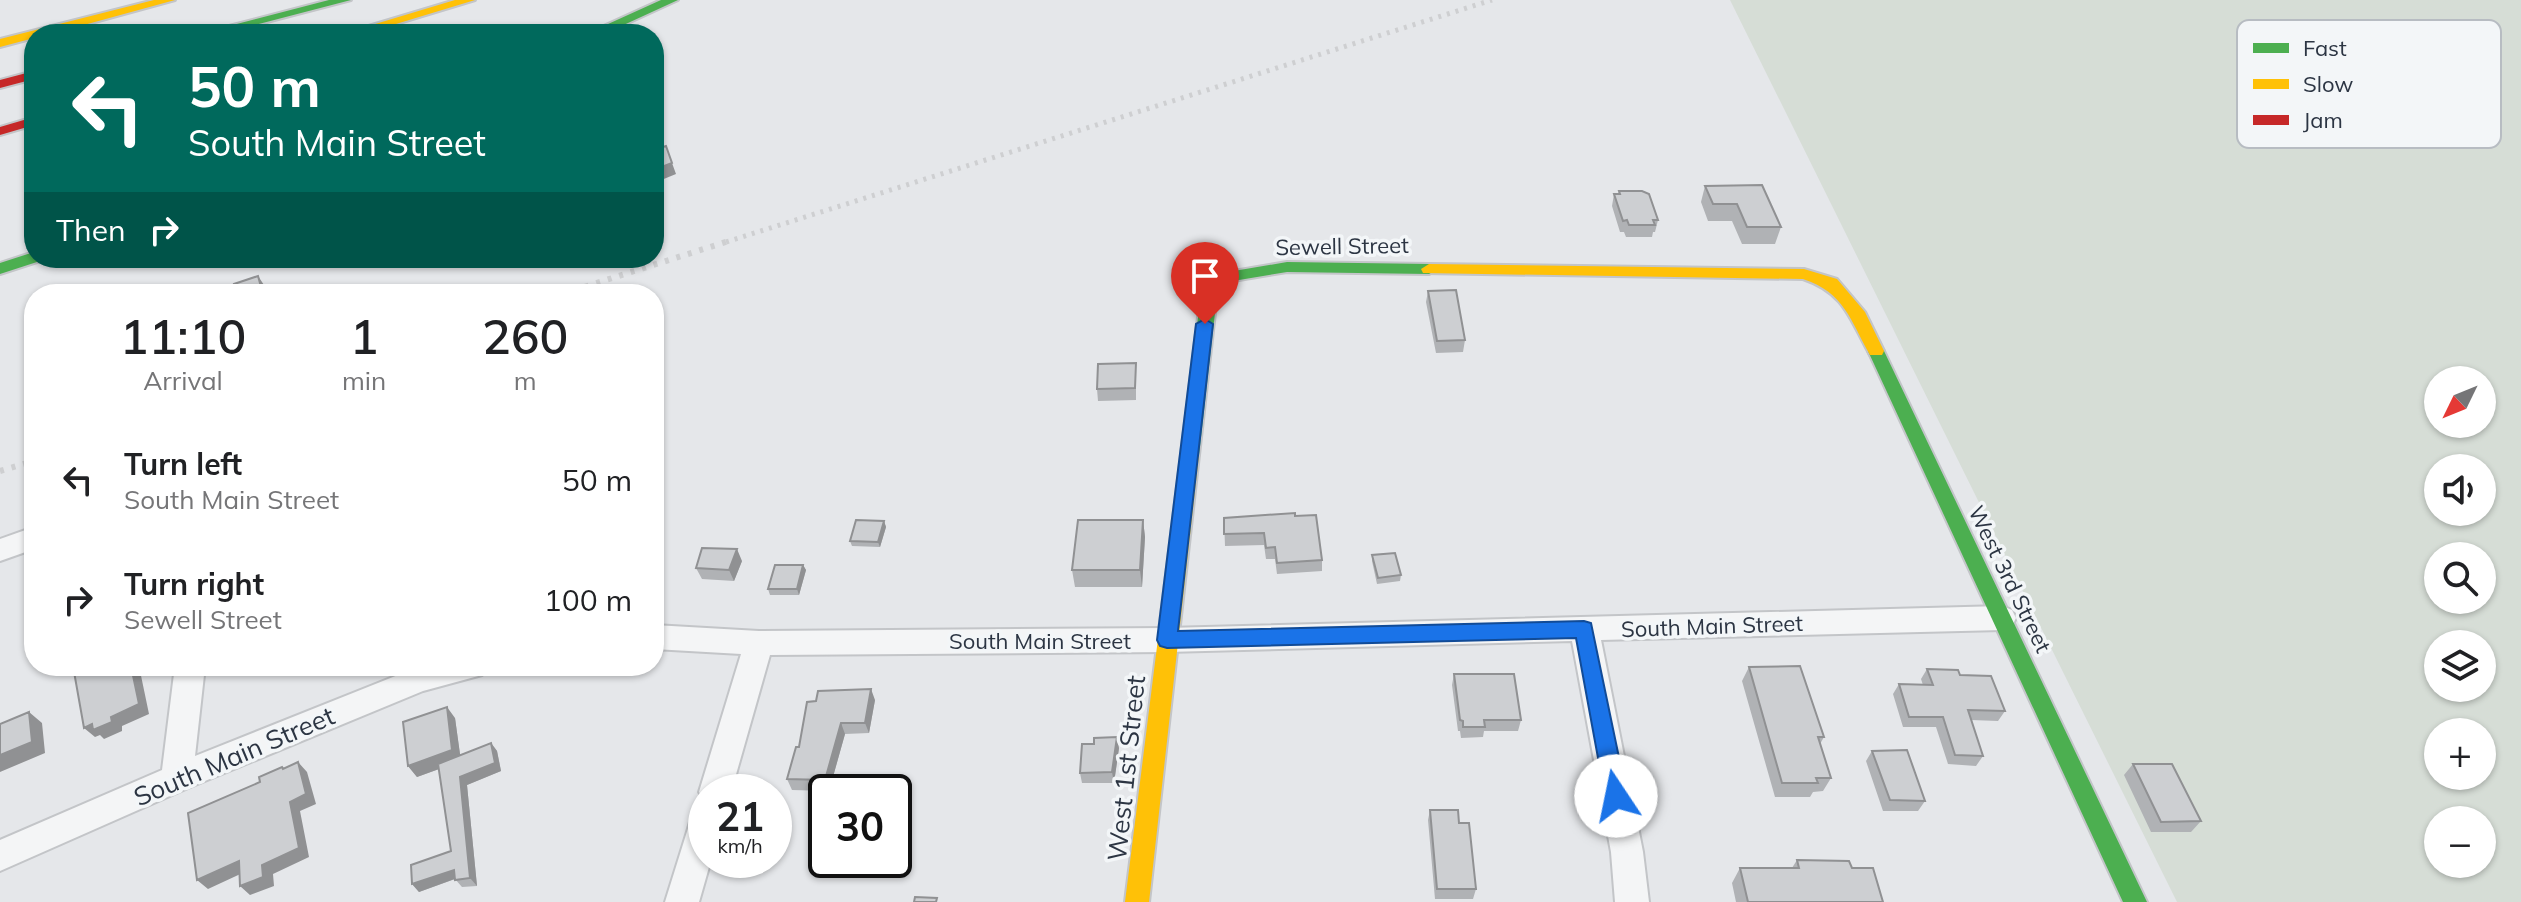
<!DOCTYPE html>
<meta charset="utf-8">
<style>
:root{--surface:#fff;--page:#f6f6f6;--text:#202124;--muted:#757577}
body{margin:0;font-family:Mulish,sans-serif;background:var(--page);color:var(--text);height:100vh;display:flex;flex-direction:column;font-size:30px;white-space:nowrap}
*{box-sizing:border-box;margin:0}
p{font-size:26px;color:var(--muted)}
.icon{flex:none;width:44px;height:44px;fill:none;stroke:currentColor;stroke-width:2;stroke-linecap:round;stroke-linejoin:round}
.map{position:relative;flex:1;overflow:hidden}
.sheet{position:absolute;left:24px;top:284px;width:640px;height:392px;display:flex;flex-direction:column;background:var(--surface);border-radius:32px;box-shadow:0 2px 6px #0004}
.sheet>*{flex:none}
.banner{position:absolute;left:24px;top:24px;width:640px;height:244px;border-radius:32px;box-shadow:0 2px 6px #0004;background:#00695c;color:#fff;overflow:hidden}
.needle{width:52px;rotate:227deg}
.buttons{position:absolute;left:2424px;top:366px;display:grid;gap:16px}
.buttons a{display:grid;place-items:center;width:72px;height:72px;border-radius:50%;background:var(--surface);box-shadow:0 2px 6px #0004;font-size:40px}
.speed{position:absolute;left:688px;top:774px;display:flex;gap:16px;font-size:40px;font-weight:700;text-align:center}
.speed>*{display:grid;place-content:center;width:104px;height:104px;border-radius:50%;background:var(--surface);box-shadow:0 2px 6px #0004;line-height:1}
.speed small{font-size:20px;font-weight:400}
.speed .limit{border:4px solid #111;border-radius:12px;background:#fff;color:#111}
.pin{position:absolute;display:grid;place-items:center;width:68px;height:68px;color:#fff;margin:-82px -34px;border-radius:50% 50% 50% 0;rotate:-45deg;box-shadow:0 0 8px #0007}
.pin .icon{rotate:45deg}
.me{position:absolute;width:88px;margin:-44px;rotate:349deg;stroke-linejoin:round;filter:drop-shadow(0 0 6px #0008)}
.turn{display:flex;align-items:center;gap:28px;height:168px;padding:0 32px;font-size:36px}
.turn .icon{width:104px;height:104px;stroke-width:2.5}
.turn b{display:block;font-size:56px;line-height:68px}
.then{display:flex;align-items:center;height:76px;padding:0 32px;background:#0003;gap:16px;font-size:30px}
.eta{display:flex;justify-content:space-evenly;align-items:center;height:136px;text-align:center}
.eta b{font-size:48px;font-weight:600;line-height:56px}
ul{padding:0;list-style:none}
li{display:flex;align-items:center;gap:24px;height:120px;padding:0 32px}
li div{flex:1}
li b{display:block;font-size:30px}
li em{font-style:normal}
.map>svg:first-child{display:block}
.green{fill:#d6ddd6;fill-rule:evenodd}
.lines{fill:none;stroke-linecap:round;stroke-linejoin:round}
.street-casing{stroke:#c3c5c8;stroke-width:4}
.fast-casing{stroke:#c3c5c8;stroke-width:4}
.slow-casing{stroke:#c3c5c8;stroke-width:4}
.jam-casing{stroke:#c3c5c8;stroke-width:4}
.street{fill:#f4f5f6;fill-rule:evenodd}
.fast{fill:#4caf50;fill-rule:evenodd}
.slow{fill:#ffc107;fill-rule:evenodd}
.jam{fill:#c62828;fill-rule:evenodd}
.rail-far1{stroke:#cecfd1;stroke-width:5;stroke-dasharray:3 6;stroke-linecap:butt}
.rail{stroke:#cecfd1;stroke-width:6;stroke-dasharray:4 8;stroke-linecap:butt}
.wall{fill:#b0b2b5}
.shaded-wall{fill:#909193}
.building{fill:#cdcfd2;stroke:#909193;stroke-width:2}
.route{fill:#1a73e8;stroke:#114b97;stroke-width:2}
.labels{text-anchor:middle;dominant-baseline:central;stroke-width:7;stroke-linejoin:round;paint-order:stroke}
.street-label{font-size:22px;fill:#2c3543;stroke:#f3f6f8}
.near-street-label{font-size:26px;fill:#2c3543;stroke:#f3f6f8}
.key{fill:#f3f6f8;stroke:#b7bcc2;stroke-width:2}
.key-label{font-size:22px;fill:#2c3543}
</style>
<div class="map">
<svg width="2521" height="902" viewBox="0 0 2521 902">
<rect width="100%" height="100%" fill="#e5e7ea"/>
<path class="green" d="M1730,0H2521V902H2177ZM2438,380H2482V424H2438ZM2438,468H2482V512H2438ZM2438,556H2482V600H2438ZM2438,644H2482V688H2438ZM2438,732H2482V776H2438ZM2438,820H2482V864H2438Z"/>
<g class="lines">
<defs>
<path id="street" d="M34,527V549L0,561V539Z
M2002,606L2012,610L2016,618L2012,626L2002,630L1601,640L1643,852L1649,902H1615L1611,852L1572,641L1167,652L770,655L731,792H706V803L699,792L741,654L654,649V625L759,631L1167,628Z
M175,666H205L195,756L418,667L486,666L482,675L423,691L188,788L0,871V840L162,770Z
M706,807V860H711L699,902H665L690,822L695,812Z"/>
<path id="fast" d="M329,0H351L221,34H198Z
M661,0H678L604,34H586Z
M34,252V258H41L40,261L0,274V263Z
M1287,262L1429,264L1437,269L1429,274L1287,272L1233,281L1217,295L1199,455L1190,462L1184,460L1181,455L1201,293L1222,273Z
M1876,345L1884,351L2147,902H2123L1868,351Z"/>
<path id="slow" d="M154,0H175L51,34H34V38L0,47V39Z
M455,0H475L363,34H342Z
M1429,264L1804,269L1837,279L1865,312L1884,351L1882,355H1870C1850,320 1845,293 1803,279L1423,273L1421,269Z
M1190,448L1199,455L1149,902H1125L1181,455Z"/>
<path id="jam" d="M34,71V79L0,88V80Z
M34,117V125L0,135V127Z"/>
</defs>
<use href="#street" class="street-casing"/>
<use href="#fast" class="fast-casing"/>
<use href="#slow" class="slow-casing"/>
<use href="#jam" class="jam-casing"/>
<use href="#street" class="street"/>
<use href="#fast" class="fast"/>
<use href="#slow" class="slow"/>
<use href="#jam" class="jam"/>
<path class="rail-far1" d="M726,242L1492,0"/>
<path class="rail" d="M562,294L732,240
M0,471L34,461"/>
</g>
<path class="wall" d="M1705,186L1781,227L1775,244H1742L1732,221H1708L1701,202Z
M1619,191L1658,220L1655,232H1653L1652,237H1626L1624,232H1620L1612,206L1614,194H1618Z
M1428,291L1465,340L1463,352L1436,353L1426,302Z
M1136,363V400L1098,401L1097,389Z
M1295,516L1322,560V571L1277,574L1275,559H1266L1264,545L1225,546L1224,518Z
M1143,520L1145,537L1142,587H1075L1072,570Z
M884,521L886,527L880,547L852,546L850,541Z
M1372,555L1401,575L1400,581L1377,584L1372,561Z
M742,561L734,581L702,579L696,568Z
M803,565L806,570L799,595H770L768,589Z
M1749,667L1824,737L1820,744L1831,778L1823,791L1813,792L1810,797H1775L1742,681Z
M1927,669L1960,675L2005,711L1998,721L1971,720L1983,756L1976,766L1948,764L1936,727H1903L1893,694L1899,684L1923,685L1921,679Z
M1454,674L1521,720L1518,731H1484L1483,737L1461,738L1460,731H1458L1452,685Z
M875,700L869,733L845,734L829,791L792,790L787,779L799,747Z
M455,718L460,755L491,743L497,751L501,771L467,785L477,886L462,887L455,879L419,892L412,884L451,851L439,769L417,777L408,766Z
M1094,744L1119,748L1114,783H1082L1080,773Z
M1872,751L1925,801L1918,811H1883L1866,761Z
M2133,764L2201,821L2191,832H2151L2124,775Z
M1430,810L1459,823L1476,889L1473,899H1435L1428,820Z
M1797,860L1852,868L1883,902H1736L1732,883L1740,868H1792Z"/>
<path class="shaded-wall" d="M672,163L676,174L654,183V170Z
M275,258H294L279,264Z
M258,276L266,288L268,294H263Z
M1143,520L1145,537L1142,587L1140,570Z
M884,521L886,527L880,547L878,542Z
M737,549L742,561L734,581L729,570Z
M803,565L806,570L799,595L797,589Z
M131,666H139L149,714L122,726V731L104,739L100,735L95,737L84,728L111,717Z
M871,689L875,700L869,733L865,723Z
M447,707L455,718L461,761L417,777L408,766Z
M29,712L42,723L45,753L0,772V755Z
M841,723L845,734L829,791L825,780Z
M1117,737L1119,748L1114,783L1112,772Z
M491,743L497,751L501,771L467,785L477,886L470,878L460,777Z
M298,762L307,772L316,804L300,811L309,857L273,874L274,886L250,895L240,886L262,865Z
M239,861L249,870L208,889L197,880Z
M454,870L460,877L419,892L412,884Z"/>
<path class="building" d="M666,146L672,163L654,170V150Z
M1762,185L1781,227H1747L1737,204H1713L1705,186Z
M1619,191H1642L1649,194L1658,220H1653L1655,225H1629L1627,220L1623,221L1614,194H1620Z
M258,276L263,294H230L236,292L234,284Z
M1456,290L1465,340L1437,341L1428,291Z
M1136,363L1135,388L1097,389L1098,364Z
M1295,513V516L1316,515L1322,560L1277,563L1275,547L1266,548L1264,533L1224,534V518Z
M856,520L884,521L878,542L850,541Z
M1078,520H1143L1140,570H1072Z
M702,548L737,549L729,570L696,568Z
M1395,553L1401,575L1378,578L1372,555Z
M775,565H803L797,589H768Z
M73,666H131L139,704L111,717L112,722L93,730L92,724L84,728Z
M1800,666L1824,737H1818L1831,778H1816L1818,783H1782L1749,667Z
M1927,669L1958,670L1960,675L1991,676L2005,711L1968,710L1983,756L1955,755L1943,717H1909L1899,684L1933,685Z
M1454,674H1514L1521,720H1484L1485,727H1463V721L1460,720Z
M871,689L865,723H841L825,780L787,779L796,747H799L807,702L816,701L818,691Z
M447,707L452,750L408,766L403,722Z
M29,712L32,742L0,755V724Z
M1117,737L1112,772L1080,773L1082,744H1094V738Z
M491,743L495,763L460,777L470,878L455,880L454,870L412,884L411,865L451,851L438,764Z
M1907,750L1925,801L1890,800L1872,751Z
M298,762L306,794L290,802L299,848L262,865L263,877L240,886L239,861L197,880L188,813L260,782L259,777L282,767L283,769Z
M2133,764H2172L2201,821L2161,822Z
M1430,810H1458L1459,823H1469L1476,889H1437Z
M1797,860L1849,861L1852,868H1873L1883,902H1748L1740,868H1799Z
M915,897L937,898L936,902H914Z"/>
<path class="route" d="M1205,319L1213,324L1178,631L1584,621L1591,623L1627,796L1624,803L1616,806L1608,803L1605,796L1576,638L1167,648L1160,646L1157,640L1196,324Z"/>
<g class="labels">
<g class="street-label">
<text transform="translate(1342 246) rotate(-1)">Sewell Street</text>
<text transform="translate(2010 579) rotate(64)">West 3rd Street</text>
<text transform="translate(1712 626) rotate(-2)">South Main Street</text>
<text x="1040" y="641">South Main Street</text>
</g>
<g class="near-street-label">
<text transform="translate(234 756) rotate(-23)">South Main Street</text>
<text transform="translate(1126 768) rotate(-84)">West 1st Street</text>
</g>
</g>
<rect x="2237" y="20" width="264" height="128" rx="12" class="key"/>
<rect x="2253" y="43" width="36" height="10" fill="#4caf50"/>
<rect x="2253" y="79" width="36" height="10" fill="#ffc107"/>
<rect x="2253" y="115" width="36" height="10" fill="#c62828"/>
<g class="key-label">
<text x="2303" y="56">Fast</text>
<text x="2303" y="92">Slow</text>
<text x="2303" y="128">Jam</text>
</g>
</svg>
<div class="buttons">
<a><svg class="needle" viewBox="-14 -14 28 28"><path d="M0-13l5 13h-10z" fill="#e53935"/><path d="M0 13l5-13h-10z" fill="#757577"/></svg></a>
<a><svg class="icon" aria-label="sound" viewBox="0 0 24 24"><path d="M4 9h4l5-4v14l-5-4H4zM17 9q2 3 0 6"/></svg></a>
<a><svg class="icon" aria-label="search" viewBox="0 0 24 24"><circle cx="10" cy="10" r="6"/><path d="M15 15l6 6"/></svg></a>
<a><svg class="icon" aria-label="layers" viewBox="0 0 24 24"><path d="M12 4l9 5-9 5-9-5zM3 14l9 5 9-5"/></svg></a>
<a>+</a>
<a>−</a>
</div>
<div class="speed"><div>21<small>km/h</small></div><div class="limit">30</div></div>
<div class="pin" style="left:1205px;top:324px;background:#d93025"><svg class="icon" aria-label="arrive" viewBox="0 0 24 24"><path d="M6 21V4h12l-3 4 3 4H6"/></svg></div>
<svg class="me" style="left:1616px;top:796px" viewBox="-20 -20 40 40"><circle r="19" fill="#fff"/><path d="M0-13L10 11 0 6-10 11z" fill="#1a73e8"/></svg>
<div class="banner">
<div class="turn"><svg class="icon" aria-label="left" viewBox="0 0 24 24"><path d="M17 20v-9H6M10 6l-5 5 5 5"/></svg><div><b>50 m</b>South Main Street</div></div>
<div class="then">Then<svg class="icon" aria-label="right" viewBox="0 0 24 24"><path d="M7 20v-9h11M14 6l5 5-5 5"/></svg></div>
</div>
<section class="sheet">
<div class="eta">
<div><b>11:10</b><p>Arrival</p></div>
<div><b>1</b><p>min</p></div>
<div><b>260</b><p>m</p></div>
</div>
<ul>
<li><svg class="icon" aria-label="left" viewBox="0 0 24 24"><path d="M17 20v-9H6M10 6l-5 5 5 5"/></svg><div><b>Turn left</b><p>South Main Street</p></div><em>50 m</em></li>
<li><svg class="icon" aria-label="right" viewBox="0 0 24 24"><path d="M7 20v-9h11M14 6l5 5-5 5"/></svg><div><b>Turn right</b><p>Sewell Street</p></div><em>100 m</em></li>
</ul>
</section>
</div>
